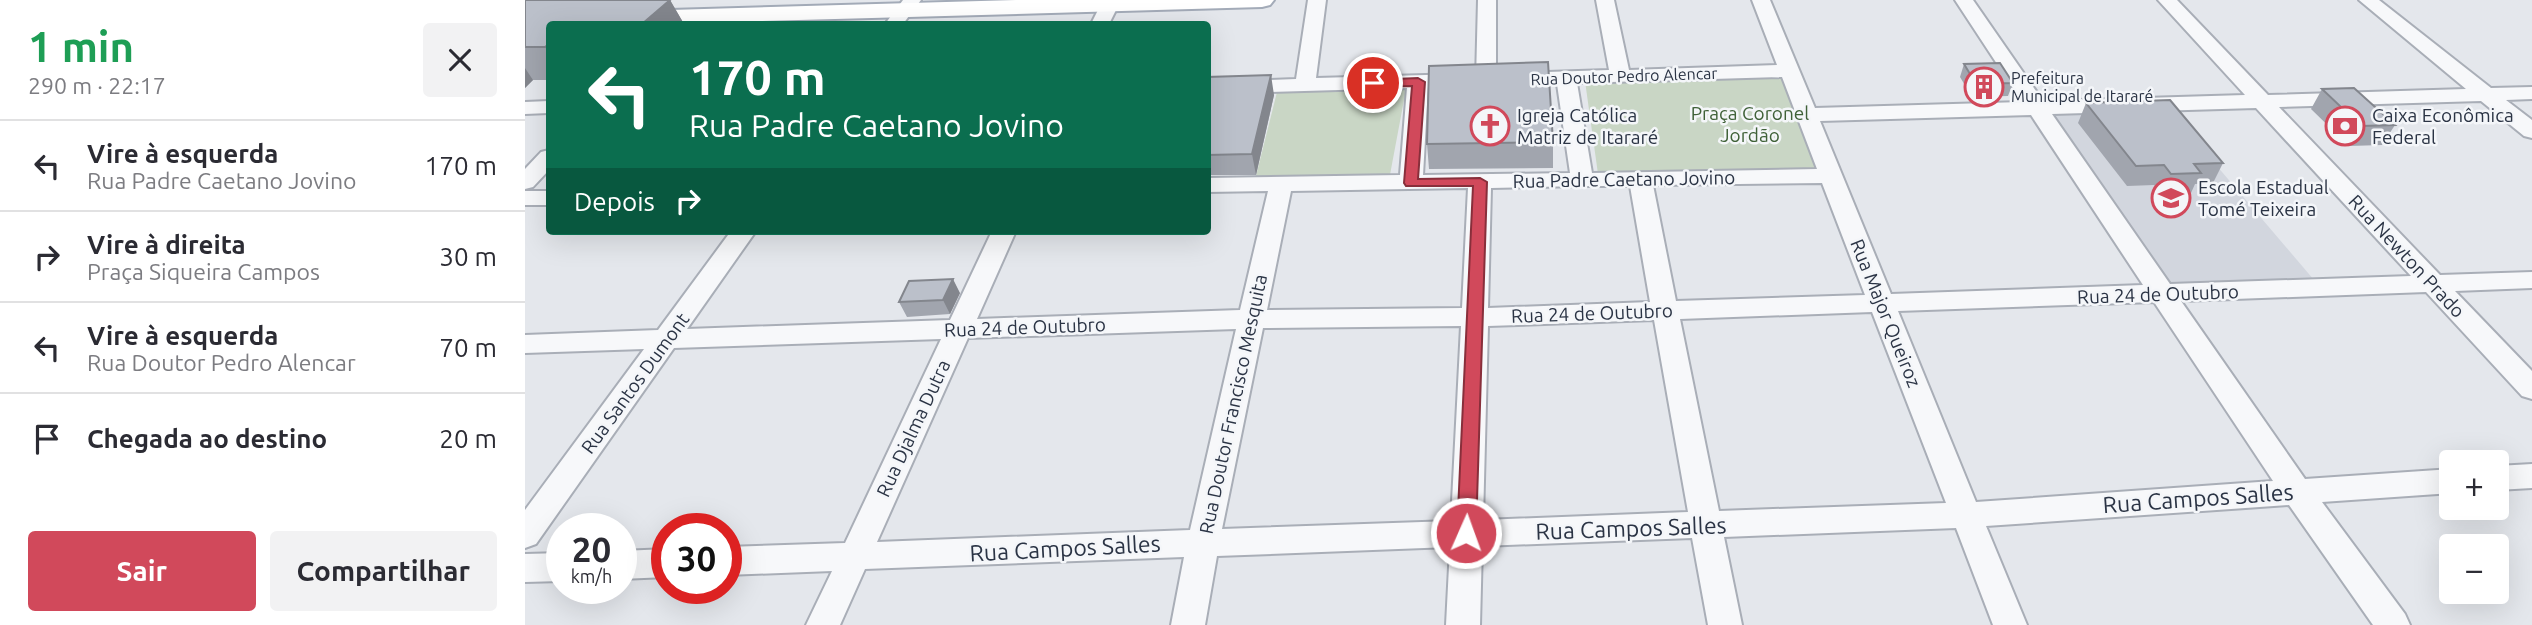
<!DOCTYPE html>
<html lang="pt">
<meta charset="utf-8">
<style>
:root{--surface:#fff;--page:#f2f2f3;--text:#2b2b33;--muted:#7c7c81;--line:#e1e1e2;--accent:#d1495b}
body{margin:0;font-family:Ubuntu,sans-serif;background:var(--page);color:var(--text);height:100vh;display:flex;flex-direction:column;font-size:26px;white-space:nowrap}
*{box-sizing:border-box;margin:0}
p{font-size:23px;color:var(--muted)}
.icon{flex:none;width:38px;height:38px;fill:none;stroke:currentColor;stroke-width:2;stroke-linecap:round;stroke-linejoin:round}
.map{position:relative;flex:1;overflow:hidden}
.drawer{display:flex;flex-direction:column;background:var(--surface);width:525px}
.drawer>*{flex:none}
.banner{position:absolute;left:21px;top:21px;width:665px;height:214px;border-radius:7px;box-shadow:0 7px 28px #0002;background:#0b6e4f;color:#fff;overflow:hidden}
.buttons{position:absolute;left:1914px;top:450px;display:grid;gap:14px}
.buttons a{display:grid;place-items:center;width:70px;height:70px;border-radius:7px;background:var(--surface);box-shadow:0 7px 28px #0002;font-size:35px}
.speed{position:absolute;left:21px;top:513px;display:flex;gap:14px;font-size:35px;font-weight:700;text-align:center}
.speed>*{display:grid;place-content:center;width:91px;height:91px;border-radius:50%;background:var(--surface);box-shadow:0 7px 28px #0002;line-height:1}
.speed small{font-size:18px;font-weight:400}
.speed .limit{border:10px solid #d22;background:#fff;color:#111}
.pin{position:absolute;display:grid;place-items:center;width:60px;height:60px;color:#fff;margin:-30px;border:4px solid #fff;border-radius:50%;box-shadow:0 2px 7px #0007}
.me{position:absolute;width:77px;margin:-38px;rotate:2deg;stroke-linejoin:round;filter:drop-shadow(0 0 5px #0008)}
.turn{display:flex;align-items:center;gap:24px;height:147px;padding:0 28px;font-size:32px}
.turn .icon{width:91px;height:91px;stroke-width:2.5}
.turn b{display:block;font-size:49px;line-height:60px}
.then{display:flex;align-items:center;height:66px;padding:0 28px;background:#0003;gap:14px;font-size:26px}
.round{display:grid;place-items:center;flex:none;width:74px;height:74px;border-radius:7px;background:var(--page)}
.summary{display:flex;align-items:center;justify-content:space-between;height:119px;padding:0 28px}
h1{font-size:42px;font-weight:600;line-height:52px;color:#1e9e55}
.cta{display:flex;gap:14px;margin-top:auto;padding:14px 28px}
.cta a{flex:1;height:80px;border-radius:7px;background:var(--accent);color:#fff;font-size:28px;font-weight:600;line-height:80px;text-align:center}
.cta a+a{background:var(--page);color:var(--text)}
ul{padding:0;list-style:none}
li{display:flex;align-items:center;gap:21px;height:91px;padding:0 28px;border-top:2px solid var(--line)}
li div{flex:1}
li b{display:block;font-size:26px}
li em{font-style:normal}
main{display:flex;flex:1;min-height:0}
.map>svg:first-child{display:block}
.built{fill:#d2d6de}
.green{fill:#c9d6c5}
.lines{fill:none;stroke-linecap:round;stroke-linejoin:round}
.minor-casing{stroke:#a9aeb7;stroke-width:4}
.major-casing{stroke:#a3abb8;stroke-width:4}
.minor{fill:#f7f8fa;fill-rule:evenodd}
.major{fill:#fff;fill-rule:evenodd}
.wall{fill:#a1a5ae}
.shaded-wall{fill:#83868d}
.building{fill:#bbc0ca;stroke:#83868d;stroke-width:2}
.route{fill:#d1495b;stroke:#882f3b;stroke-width:2}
.labels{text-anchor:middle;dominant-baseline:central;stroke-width:5;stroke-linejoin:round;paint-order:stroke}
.far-street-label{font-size:16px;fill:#2b3445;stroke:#f4f6f9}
.far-poi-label{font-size:16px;fill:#2b3445;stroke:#f4f6f9;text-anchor:start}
.park-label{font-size:19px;fill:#3f6138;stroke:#f4f6f9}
.poi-label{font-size:19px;fill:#2b3445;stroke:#f4f6f9;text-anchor:start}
.street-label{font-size:19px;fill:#2b3445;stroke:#f4f6f9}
.near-street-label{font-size:23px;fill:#2b3445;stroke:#f4f6f9}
</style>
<main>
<section class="drawer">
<div class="summary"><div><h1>1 min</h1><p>290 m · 22:17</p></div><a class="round"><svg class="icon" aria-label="close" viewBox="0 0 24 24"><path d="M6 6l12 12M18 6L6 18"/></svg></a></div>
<ul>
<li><svg class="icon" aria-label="left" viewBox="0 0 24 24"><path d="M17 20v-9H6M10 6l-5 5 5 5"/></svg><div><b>Vire à esquerda</b><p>Rua Padre Caetano Jovino</p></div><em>170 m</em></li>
<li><svg class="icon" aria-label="right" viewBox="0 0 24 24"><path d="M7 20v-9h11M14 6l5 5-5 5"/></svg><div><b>Vire à direita</b><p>Praça Siqueira Campos</p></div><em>30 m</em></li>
<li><svg class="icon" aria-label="left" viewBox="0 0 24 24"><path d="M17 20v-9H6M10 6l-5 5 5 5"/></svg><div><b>Vire à esquerda</b><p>Rua Doutor Pedro Alencar</p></div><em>70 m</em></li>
<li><svg class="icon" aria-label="arrive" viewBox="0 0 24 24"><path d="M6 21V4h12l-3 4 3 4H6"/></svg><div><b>Chegada ao destino</b></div><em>20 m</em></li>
</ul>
<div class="cta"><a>Sair</a><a>Compartilhar</a></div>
</section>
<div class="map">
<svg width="2007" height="625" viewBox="0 0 2007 625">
<rect width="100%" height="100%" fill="#e4e7ec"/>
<path class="built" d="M1640,105L1795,287L1638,294L1512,108Z"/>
<path class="green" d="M1257,75L1296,171L1073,174L1060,81Z
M882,84L864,180H730L753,88Z"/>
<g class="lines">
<defs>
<path id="minor" d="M378,0H396L378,24H360Z
M578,0H596L584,24H566Z
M783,0H801L791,78L937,74L944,76L947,80L944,84L903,87L898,175L1045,173L1032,84L983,83L980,79L983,75L990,73L1084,70L1071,0H1089L1104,70L1252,65L1227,0H1245L1290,108L1497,102L1430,0H1448L1518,101L1720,95L1633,0H1652L1743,95L1941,89L1834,0H1854L1966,88L2007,87V99L1981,100L2007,120V138L1999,136L1956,101L1754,107L1915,275L2007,272V288L1930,291L2007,371V399L1997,396L1901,292L1656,301L1780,479L1927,469V493L1797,502L1880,614L1885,625H1848L1764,505L1461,526L1502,625H1468L1431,528L1199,537L1217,625H1183L1167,538L957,546L955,625H921L925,547L692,556L680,625H646L659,557L340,569L315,625H281L307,571L201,575V547L320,543L416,339L149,348L11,544L0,548V510L119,349L0,353V335L133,330L206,231H231L162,329L425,320L467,231H491L452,319L715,310L743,191L682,192V178L875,175L882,88L682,94V82L771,79ZM1257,77L1292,169L1067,173L1052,83ZM1731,108L1886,276L1645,284L1527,114ZM1506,115L1618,285L1366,294L1295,121ZM1297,183L1340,295L1151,301L1128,185ZM1055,186H1105L1125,302L963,308L966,188ZM943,188L937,308L742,310L766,191ZM1629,302L1748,481L1451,502L1373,311ZM1347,312L1421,503L1194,511L1155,319ZM1129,320L1163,512L958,520L963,326ZM936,326L926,521L697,529L738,328ZM711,329L665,530L352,542L443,338Z
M953,0H971V80L968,84H954L951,80Z
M24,101V113L0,114V102Z
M24,150V170L8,187L0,189V169L16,152Z
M0,191H24V205H0Z
M2007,464V488L1972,490V466Z
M142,549V577L96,579V551Z
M37,553V581L0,582V554Z"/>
<path id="major" d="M491,0H749L745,5L737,7L134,24L103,23L99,18L103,13L111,11Z"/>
</defs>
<use href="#minor" class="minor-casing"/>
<use href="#major" class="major-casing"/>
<use href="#minor" class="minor"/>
<use href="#major" class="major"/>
</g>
<path class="wall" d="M0,0H145L159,24H24V80H8L0,88Z
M1439,64L1488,83L1483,96L1447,97L1435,77Z
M682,77L749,95L731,175H682Z
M1797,89L1870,125L1857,145L1824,146L1786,109Z
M1561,103L1698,163L1688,183L1670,184L1666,193L1636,194L1629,185L1602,186L1553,123Z
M1028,142V168L904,169L902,144Z
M435,293L425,314L382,317L374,302Z"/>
<path class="shaded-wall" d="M145,0L159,24H117Z
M24,44V53L20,47Z
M0,68L8,80L0,88Z
M746,75L749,95L731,175L727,154Z
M428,279L435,293L425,314L418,300Z"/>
<path class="building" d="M0,0H145L117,24H24V44L20,47H0Z
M1023,62L1028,142L902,144L904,66Z
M1475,63L1488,83L1451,84L1439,64Z
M746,75L727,154L682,155V77Z
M1829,88L1870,125L1836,126L1797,89Z
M1645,100L1698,163L1669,164L1676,173L1646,174L1639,165L1611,166L1561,103Z
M428,279L418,300L374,302L384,281Z"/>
<path class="route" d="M893,78L900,82L893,179L955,178L962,182L951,533L948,539L941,541L935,539L932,533L948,186H881L879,183L887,86L848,87L842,83L848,80Z"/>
<defs>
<symbol id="building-ring" viewBox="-11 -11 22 22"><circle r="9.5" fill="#f4f6f9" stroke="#d1495b" stroke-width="1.5"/><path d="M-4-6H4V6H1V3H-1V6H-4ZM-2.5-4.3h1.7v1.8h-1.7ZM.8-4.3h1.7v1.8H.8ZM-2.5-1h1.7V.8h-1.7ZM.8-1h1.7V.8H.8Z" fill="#d1495b"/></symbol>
<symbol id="church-ring" viewBox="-11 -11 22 22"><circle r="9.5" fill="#f4f6f9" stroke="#d1495b" stroke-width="1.5"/><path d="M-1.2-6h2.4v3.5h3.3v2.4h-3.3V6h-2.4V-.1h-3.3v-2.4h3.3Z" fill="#d1495b"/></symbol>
<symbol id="bank-ring" viewBox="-11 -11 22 22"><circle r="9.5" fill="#f4f6f9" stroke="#d1495b" stroke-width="1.5"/><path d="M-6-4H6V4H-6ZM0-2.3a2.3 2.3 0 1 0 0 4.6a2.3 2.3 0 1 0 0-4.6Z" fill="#d1495b"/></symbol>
<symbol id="school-ring" viewBox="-11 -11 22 22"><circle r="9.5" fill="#f4f6f9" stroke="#d1495b" stroke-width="1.5"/><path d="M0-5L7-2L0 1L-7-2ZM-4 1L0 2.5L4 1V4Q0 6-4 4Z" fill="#d1495b"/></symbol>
</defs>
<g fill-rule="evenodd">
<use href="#building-ring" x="1437" y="65" width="44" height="44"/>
<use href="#church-ring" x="943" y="104" width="44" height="44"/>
<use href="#bank-ring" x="1798" y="104" width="44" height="44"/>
<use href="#school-ring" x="1624" y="176" width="44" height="44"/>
</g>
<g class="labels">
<g class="far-street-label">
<text transform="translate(1099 76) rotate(-2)">Rua Doutor Pedro Alencar</text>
</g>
<g class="far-poi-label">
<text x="1486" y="78">Prefeitura<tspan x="1486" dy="18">Municipal de Itararé</tspan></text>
</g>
<g class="park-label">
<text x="1225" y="113">Praça Coronel<tspan x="1225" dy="22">Jordão</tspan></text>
</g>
<g class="poi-label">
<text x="992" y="115">Igreja Católica<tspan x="992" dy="22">Matriz de Itararé</tspan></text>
<text x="1847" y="115">Caixa Econômica<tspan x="1847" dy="22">Federal</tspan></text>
<text x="1673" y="187">Escola Estadual<tspan x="1673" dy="22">Tomé Teixeira</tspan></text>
</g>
<g class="street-label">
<text transform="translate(1099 179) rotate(-1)">Rua Padre Caetano Jovino</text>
<text transform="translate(1882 256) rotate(47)">Rua Newton Prado</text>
<text transform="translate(1633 294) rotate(-2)">Rua 24 de Outubro</text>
<text transform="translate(1067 313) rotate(-2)">Rua 24 de Outubro</text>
<text transform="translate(1361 313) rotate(68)">Rua Major Queiroz</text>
<text transform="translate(500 327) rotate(-2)">Rua 24 de Outubro</text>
<text transform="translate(110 383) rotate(-54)">Rua Santos Dumont</text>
<text transform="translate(708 404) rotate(-78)">Rua Doutor Francisco Mesquita</text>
<text transform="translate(388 428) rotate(-65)">Rua Djalma Dutra</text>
</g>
<g class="near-street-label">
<text transform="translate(1673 498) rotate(-4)">Rua Campos Salles</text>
<text transform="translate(1106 528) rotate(-2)">Rua Campos Salles</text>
<text transform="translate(540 548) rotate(-3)">Rua Campos Salles</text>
</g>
</g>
</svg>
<div class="buttons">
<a>+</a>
<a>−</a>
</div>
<div class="speed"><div>20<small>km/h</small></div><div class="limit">30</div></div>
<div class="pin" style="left:848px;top:83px;background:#d93025"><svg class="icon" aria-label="arrive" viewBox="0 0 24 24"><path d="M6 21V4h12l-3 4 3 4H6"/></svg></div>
<svg class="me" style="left:941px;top:533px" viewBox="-20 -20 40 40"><circle r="17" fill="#d1495b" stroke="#fff" stroke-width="3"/><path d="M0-11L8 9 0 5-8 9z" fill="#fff"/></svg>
<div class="banner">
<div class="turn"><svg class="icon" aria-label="left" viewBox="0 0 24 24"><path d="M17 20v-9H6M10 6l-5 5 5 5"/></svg><div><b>170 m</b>Rua Padre Caetano Jovino</div></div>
<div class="then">Depois<svg class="icon" aria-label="right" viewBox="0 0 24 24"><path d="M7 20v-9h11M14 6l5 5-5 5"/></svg></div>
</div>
</div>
</main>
